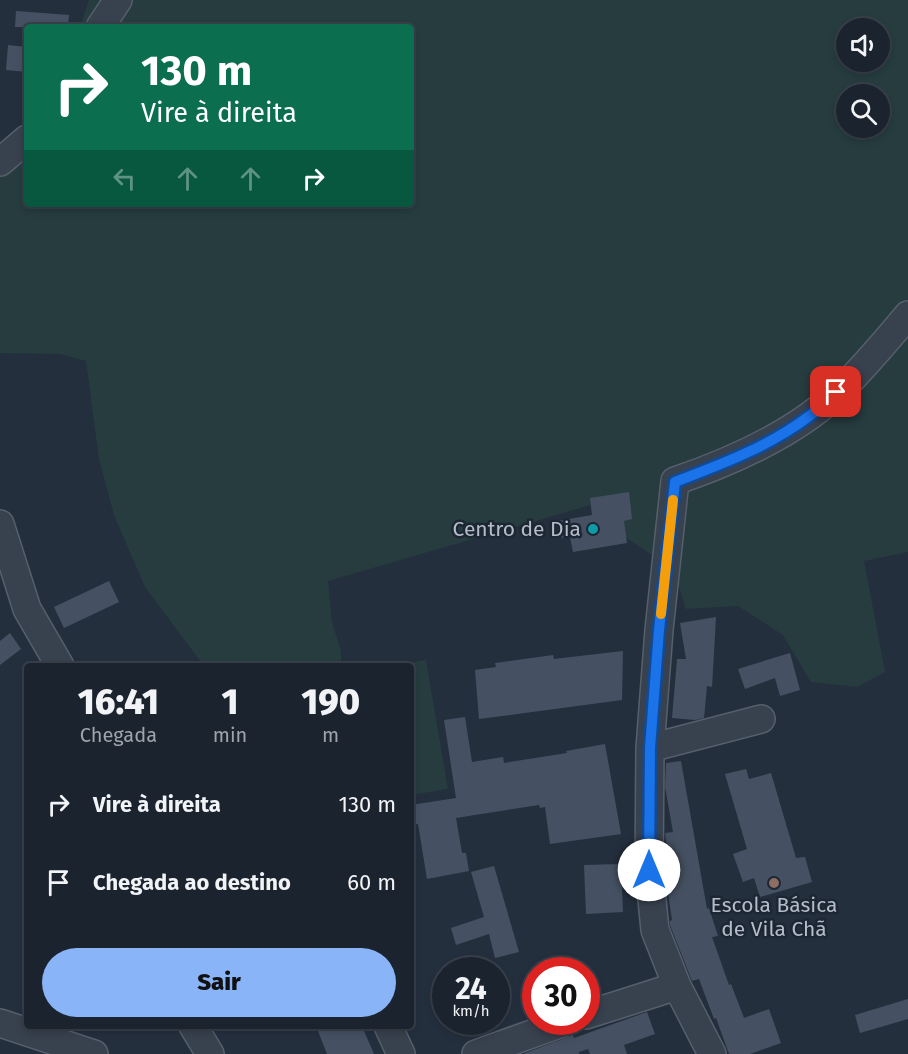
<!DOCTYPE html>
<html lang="pt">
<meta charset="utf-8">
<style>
:root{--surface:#1b232e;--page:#282f3a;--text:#f1f3f6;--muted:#a0a4aa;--line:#39404a;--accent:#8ab4f8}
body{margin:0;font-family:"Fira Sans",sans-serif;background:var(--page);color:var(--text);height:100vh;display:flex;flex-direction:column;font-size:22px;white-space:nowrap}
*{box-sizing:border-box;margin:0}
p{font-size:20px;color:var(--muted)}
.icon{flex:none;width:33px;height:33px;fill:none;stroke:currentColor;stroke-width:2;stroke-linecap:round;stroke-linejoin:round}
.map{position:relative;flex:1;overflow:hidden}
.drawer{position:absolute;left:24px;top:663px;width:390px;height:366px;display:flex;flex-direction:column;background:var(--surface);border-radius:6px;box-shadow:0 3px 9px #0003,0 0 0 2px var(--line)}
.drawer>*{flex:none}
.guide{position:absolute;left:24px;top:24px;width:390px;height:183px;border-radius:6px;box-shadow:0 3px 9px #0003,0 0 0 2px var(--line);background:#0b6e4f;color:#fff;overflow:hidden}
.buttons{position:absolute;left:836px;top:18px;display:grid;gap:12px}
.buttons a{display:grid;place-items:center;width:54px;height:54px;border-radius:50%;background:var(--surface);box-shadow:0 3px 9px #0003,0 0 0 2px var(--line);font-size:30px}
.speed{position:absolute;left:432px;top:957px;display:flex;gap:12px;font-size:30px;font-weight:700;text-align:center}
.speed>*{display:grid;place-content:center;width:78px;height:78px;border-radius:50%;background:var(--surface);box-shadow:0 3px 9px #0003,0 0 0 2px var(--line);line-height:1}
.speed small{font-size:15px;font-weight:400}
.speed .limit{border:9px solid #d22;background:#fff;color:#111}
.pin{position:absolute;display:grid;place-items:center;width:51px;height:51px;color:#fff;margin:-26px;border-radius:12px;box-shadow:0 3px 9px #0006}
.me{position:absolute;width:66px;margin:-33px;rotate:0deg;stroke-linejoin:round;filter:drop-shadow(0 0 4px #0008)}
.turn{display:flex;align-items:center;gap:21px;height:126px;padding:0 18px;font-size:27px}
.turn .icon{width:78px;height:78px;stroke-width:2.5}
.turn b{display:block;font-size:42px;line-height:51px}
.lanes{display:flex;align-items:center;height:57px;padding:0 18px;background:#0003;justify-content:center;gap:30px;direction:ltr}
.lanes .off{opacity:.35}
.eta{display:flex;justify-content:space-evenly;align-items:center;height:102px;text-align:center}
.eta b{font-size:36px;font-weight:800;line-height:42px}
.button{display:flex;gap:12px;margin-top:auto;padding:12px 18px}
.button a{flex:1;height:69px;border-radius:36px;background:var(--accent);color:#111;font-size:24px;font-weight:800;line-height:69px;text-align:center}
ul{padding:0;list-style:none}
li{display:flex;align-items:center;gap:18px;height:78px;padding:0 18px}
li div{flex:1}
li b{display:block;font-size:22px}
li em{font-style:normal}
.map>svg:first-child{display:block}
.green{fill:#263c3f;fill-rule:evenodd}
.building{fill:#455162}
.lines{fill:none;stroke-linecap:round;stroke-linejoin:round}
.minor-casing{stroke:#565f6c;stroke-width:30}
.minor{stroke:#38414e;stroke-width:27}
.route-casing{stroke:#114b97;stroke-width:15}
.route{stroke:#1a73e8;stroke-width:10}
.slow{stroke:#f59e0b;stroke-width:10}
.culture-dot{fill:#0f9aa8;stroke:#1d2633;stroke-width:2}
.education-dot{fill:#8d6e63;stroke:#1d2633;stroke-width:2}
.labels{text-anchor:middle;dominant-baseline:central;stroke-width:5;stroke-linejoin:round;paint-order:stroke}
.poi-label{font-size:21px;fill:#b4bcc9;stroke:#1d2633;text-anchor:end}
</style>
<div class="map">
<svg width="908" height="1054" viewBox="0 0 908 1054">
<rect width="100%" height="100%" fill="#242f3e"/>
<path class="green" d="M89,0H908V552L864,561L885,672L857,687L811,682L783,635L738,606L686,609L673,569L625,537L615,498L328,581L332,622L341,651V666H204L145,587L114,515L99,459L86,361L60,354L0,353V170L27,124V204H411V27H80ZM846,28H879V62H846ZM846,94H879V128H846Z
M426,660L448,789L411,795V666H390Z"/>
<path class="building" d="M16,11L69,15L68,27H15Z
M8,45L27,47V72L6,70Z
M629,492L632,519L624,521L627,543L573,552L570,537L562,538L558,521L592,515L590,498Z
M109,581L119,602L64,628L54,607Z
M716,617L712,687L707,686L704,718L695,720L672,718L677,659H686L680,623Z
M10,633L21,649L0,665V641Z
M623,651L622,700L479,719L475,670L496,667L495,663L553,655L554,659Z
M790,653L800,690L780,696L775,678L745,689L738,669Z
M465,717L472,762L503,757L504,763L567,753L566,751L605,744L621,834L550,844L545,807L540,808L539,805L456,818L462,853H466L469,871L427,879L418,824L411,825V805L456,798L444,720Z
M681,761L707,909L709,908L718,936L712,937L729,985L731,984L744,1018L769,1009L781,1043L750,1054H729L716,1018L714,1019L699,979L692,981L670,925V921L672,920L665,873L670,872L665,833L673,832L665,787L666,763Z
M746,769L749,779L771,773L796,858L805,857L812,882L760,897L754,878L743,882L733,854L747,849L725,774Z
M621,864L623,912L586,914L584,865Z
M494,866L519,952L495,958L489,934L456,945L451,928L484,917L471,872Z
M908,999V1019L860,1033L855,1015Z
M647,1012L655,1034L624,1045L627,1054H590L588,1049L579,1052V1054H523L573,1035L574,1038Z
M316,1026H362L374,1054H327Z"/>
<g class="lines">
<defs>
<path id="minor" d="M100,27L118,0
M0,162L27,139
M0,524L27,609L60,666
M650,748L761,719
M586,1015L677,986
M0,1023L94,1054
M193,1026L210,1054
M388,1026L401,1054
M476,1054L565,1022
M712,1054L677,986L655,930L649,870L650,748L659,630L675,481C722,465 767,446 808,417C845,391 878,350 908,315"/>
</defs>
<use href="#minor" class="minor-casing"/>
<use href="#minor" class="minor"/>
</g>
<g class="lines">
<defs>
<path id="route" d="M649,870L650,748L659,630L675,482C722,464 768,447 808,417C818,410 827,400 836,392"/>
</defs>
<use href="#route" class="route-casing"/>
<use href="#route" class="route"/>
<path class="slow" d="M661,614L673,500"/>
</g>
<circle class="culture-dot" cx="593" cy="529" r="6"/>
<circle class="education-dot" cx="774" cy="883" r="6"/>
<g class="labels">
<g class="poi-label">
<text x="581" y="529">Centro de Dia</text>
<text x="774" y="905" text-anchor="middle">Escola Básica<tspan x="774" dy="24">de Vila Chã</tspan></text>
</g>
</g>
</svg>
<div class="buttons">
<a><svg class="icon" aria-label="sound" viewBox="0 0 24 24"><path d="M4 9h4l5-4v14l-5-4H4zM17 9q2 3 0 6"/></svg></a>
<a><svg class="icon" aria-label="search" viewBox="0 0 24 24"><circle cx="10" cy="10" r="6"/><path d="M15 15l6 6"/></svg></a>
</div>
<div class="speed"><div>24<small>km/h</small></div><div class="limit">30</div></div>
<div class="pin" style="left:836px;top:392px;background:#d93025"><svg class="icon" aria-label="arrive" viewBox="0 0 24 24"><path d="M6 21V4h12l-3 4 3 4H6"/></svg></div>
<svg class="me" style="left:649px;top:870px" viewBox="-20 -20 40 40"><circle r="19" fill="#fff"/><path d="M0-13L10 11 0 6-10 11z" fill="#1a73e8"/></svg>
<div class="guide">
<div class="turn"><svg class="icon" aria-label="right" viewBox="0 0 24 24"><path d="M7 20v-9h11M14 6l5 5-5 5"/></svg><div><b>130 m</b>Vire à direita</div></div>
<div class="lanes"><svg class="icon off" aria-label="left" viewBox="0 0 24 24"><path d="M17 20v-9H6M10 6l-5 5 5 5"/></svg><svg class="icon off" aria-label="ahead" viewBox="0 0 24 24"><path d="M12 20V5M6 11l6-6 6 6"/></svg><svg class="icon off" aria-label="ahead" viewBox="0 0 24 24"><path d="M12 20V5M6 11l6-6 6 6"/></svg><svg class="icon" aria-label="right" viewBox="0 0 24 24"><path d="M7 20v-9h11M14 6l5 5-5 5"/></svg></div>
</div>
<section class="drawer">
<div class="eta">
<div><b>16:41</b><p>Chegada</p></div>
<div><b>1</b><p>min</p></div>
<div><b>190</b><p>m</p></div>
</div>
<ul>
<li><svg class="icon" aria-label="right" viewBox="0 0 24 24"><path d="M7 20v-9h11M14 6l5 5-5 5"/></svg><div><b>Vire à direita</b></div><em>130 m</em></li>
<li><svg class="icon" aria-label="arrive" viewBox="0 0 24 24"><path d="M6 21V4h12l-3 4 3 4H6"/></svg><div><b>Chegada ao destino</b></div><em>60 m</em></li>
</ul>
<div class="button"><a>Sair</a></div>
</section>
</div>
